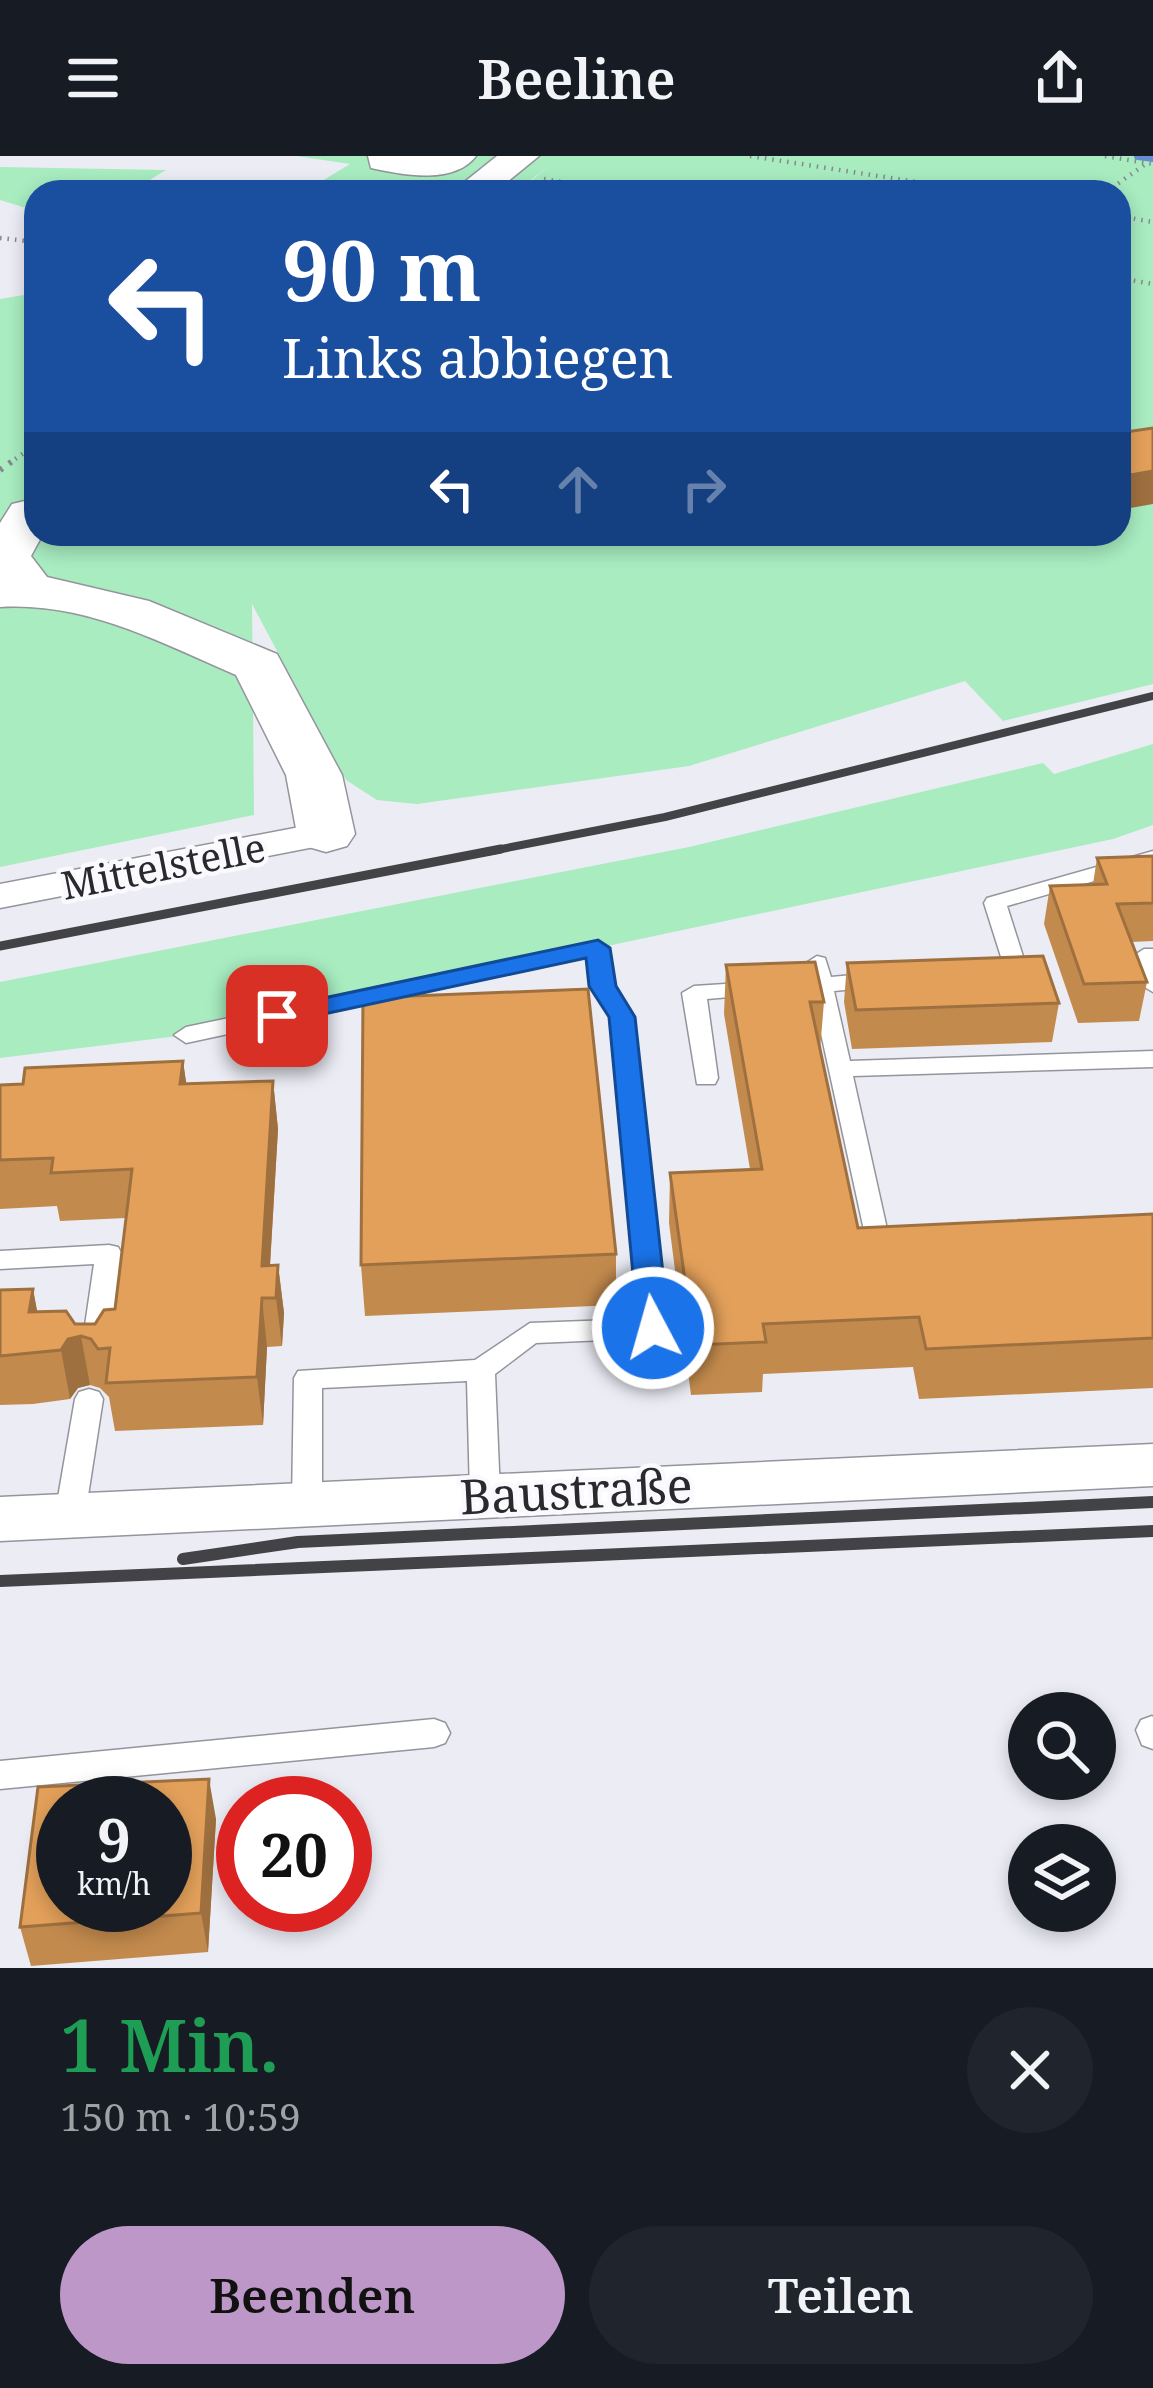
<!DOCTYPE html>
<html lang="de">
<meta charset="utf-8">
<style>
:root{--surface:#171b24;--page:#20242c;--text:#f1f3f6;--muted:#9ea1a6;--accent:#be97c9}
body{margin:0;font-family:"Noto Serif",serif;background:var(--page);color:var(--text);height:100vh;display:flex;flex-direction:column;font-size:45px;white-space:nowrap}
*{box-sizing:border-box;margin:0}
p{font-size:39px;color:var(--muted)}
.icon{flex:none;width:66px;height:66px;fill:none;stroke:currentColor;stroke-width:2;stroke-linecap:round;stroke-linejoin:round}
.map{position:relative;height:1812px;overflow:hidden}
.panel{display:flex;flex-direction:column;background:var(--surface);flex:1}
.panel>*{flex:none}
.guide{position:absolute;left:24px;top:24px;width:1107px;height:366px;border-radius:36px;box-shadow:0 6px 18px #0003;background:#1a4fa0;color:#fff;overflow:hidden}
.buttons{position:absolute;left:1008px;top:1536px;display:grid;gap:24px}
.buttons a{display:grid;place-items:center;width:108px;height:108px;border-radius:50%;background:var(--surface);box-shadow:0 6px 18px #0003;font-size:60px}
.speed{position:absolute;left:36px;top:1620px;display:flex;gap:24px;font-size:60px;font-weight:700;text-align:center}
.speed>*{display:grid;place-content:center;width:156px;height:156px;border-radius:50%;background:var(--surface);box-shadow:0 6px 18px #0003;line-height:1}
.speed small{font-size:30px;font-weight:400}
.speed .limit{border:18px solid #d22;background:#fff;color:#111}
.pin{position:absolute;display:grid;place-items:center;width:102px;height:102px;color:#fff;margin:-51px;border-radius:24px;box-shadow:0 6px 18px #0006}
.me{position:absolute;width:132px;margin:-66px;rotate:354deg;stroke-linejoin:round;filter:drop-shadow(0 0 9px #0008)}
.turn{display:flex;align-items:center;gap:42px;height:252px;padding:0 60px;font-size:54px}
.turn .icon{width:156px;height:156px;stroke-width:2.5}
.turn b{display:block;font-size:84px;line-height:102px}
.lanes{display:flex;align-items:center;height:114px;padding:0 60px;background:#0003;justify-content:center;gap:60px;direction:ltr}
.lanes .off{opacity:.35}
.round{display:grid;place-items:center;flex:none;width:126px;height:126px;border-radius:63px;background:var(--page)}
.head{display:flex;align-items:center;justify-content:space-between;height:204px;padding:0 60px}
h1{font-size:72px;font-weight:600;line-height:90px;color:#1e9e55}
.primary-button{display:flex;gap:24px;margin-top:auto;padding:24px 60px}
.primary-button a{flex:1;height:138px;border-radius:72px;background:var(--accent);color:#111;font-size:48px;font-weight:600;line-height:138px;text-align:center}
.primary-button a+a{background:var(--page);color:var(--text)}
header{display:flex;justify-content:space-between;align-items:center;height:156px;padding:0 60px;background:var(--surface);font-size:54px;font-weight:600}
.map>svg:first-child{display:block}
.green{fill:#a8ecc0}
.lines{fill:none;stroke-linecap:round;stroke-linejoin:round}
.stream{stroke:#658dd5;stroke-width:8}
.service-casing{stroke:#94949c;stroke-width:3}
.minor-casing{stroke:#94949c;stroke-width:3}
.trunk-casing{stroke:#94949c;stroke-width:3}
.path-far1{stroke:#88888d;stroke-width:4.5;stroke-dasharray:1.5 6;stroke-linecap:butt}
.path{stroke:#88888d;stroke-width:6;stroke-dasharray:3 8;stroke-linecap:butt}
.service{fill:#fff;fill-rule:evenodd}
.minor{fill:#fff;fill-rule:evenodd}
.trunk{fill:#fff;fill-rule:evenodd}
.rail-far2{stroke:#434347;stroke-width:8}
.rail-far1{stroke:#434347;stroke-width:9}
.rail{stroke:#434347;stroke-width:12}
.wall{fill:#c38a4d}
.shaded-wall{fill:#9f703f}
.building{fill:#e3a05a;stroke:#9f703f;stroke-width:3;fill-rule:evenodd}
.route{fill:#1a73e8;stroke:#114b97;stroke-width:3}
.labels{text-anchor:middle;dominant-baseline:central;stroke-width:9;stroke-linejoin:round;paint-order:stroke}
.street-label{font-size:39px;fill:#2a2a2d;stroke:#f9f9fe}
.near-street-label{font-size:48px;fill:#2a2a2d;stroke:#f9f9fe}
</style>
<header><svg class="icon" aria-label="menu" viewBox="0 0 24 24"><path d="M4 6h16M4 12h16M4 18h16"/></svg>Beeline<svg class="icon" aria-label="share" viewBox="0 0 24 24"><path d="M12 15V3M7 8l5-5 5 5M5 13v7h14v-7"/></svg></header>
<div class="map">
<svg width="1153" height="1812" viewBox="0 0 1153 1812">
<rect width="100%" height="100%" fill="#ebecf4"/>
<path class="green" d="M297,0H1153V528L1003,565L965,525L689,610L417,648L377,644L346,624L252,448L254,659L0,711V143L36,137V378H1119V36H518L549,10L515,36H304L350,8Z
M0,11L166,14L130,36H36V55L0,44Z
M1153,588V669L1113,683L186,879L0,902V826L689,691L1043,607L1054,618Z"/>
<g class="lines">
<path class="stream" d="M1138,0L1153,2"/>
<defs>
<path id="service" d="M1153,695V708L1007,750L1027,813L1016,820L992,819L989,814L992,809L1003,807L984,747L987,742Z
M598,785L609,792L615,830L634,861L667,1172L663,1179L653,1182L536,1187L495,1218L500,1338L495,1346L485,1349L475,1346L470,1338L467,1225L322,1232V1348L317,1356L307,1359L297,1356L292,1348L294,1222L298,1215L475,1204L530,1167L639,1163L610,861L591,830L588,801L186,887L174,879L186,871Z
M1144,793H1153V836L1141,829L1133,800Z
M817,800L825,802L831,821L875,817L887,824L875,831L834,835L850,905L1153,895V911L853,920L887,1073L902,1076L906,1082L902,1088H867L812,836L791,838L779,831L783,826L809,822L806,807Z
M756,826L768,833L764,838L707,843L718,922L715,928H697L682,837L694,830Z
M109,1089L118,1091L122,1098L110,1190L106,1197H86L82,1190L94,1108L0,1113V1095Z
M89,1233L99,1236L103,1243L85,1359L80,1367L70,1371L60,1367L55,1359L75,1243L79,1236Z
M1152,1560L1153,1561V1593L1142,1589L1136,1574L1141,1564Z
M434,1563L445,1567L450,1577L445,1587L434,1591L0,1633V1605Z"/>
<path id="minor" d="M326,666L340,670L346,678L340,686L0,752V728Z
M1153,1288V1330L0,1385V1341Z"/>
<path id="trunk" d="M368,0H476C454,29 402,19 371,12Z
M497,0H539L495,36H452Z
M29,344L36,345V378H43L31,400L47,421L149,445L277,498L342,619L355,678L347,690L326,696L305,690L297,678L286,619L236,519C159,486 86,446 0,451V367L12,348Z"/>
</defs>
<use href="#service" class="service-casing"/>
<use href="#minor" class="minor-casing"/>
<use href="#trunk" class="trunk-casing"/>
<path class="path-far1" d="M750,0L955,32L949,36
M1105,0L1153,8
M544,23L619,36
M1106,36L1147,7
M1119,60L1153,66
M0,82L36,86
M1119,122L1153,128
M9,307L36,289"/>
<path class="path" d="M0,314L14,304
M647,385L669,378"/>
<use href="#service" class="service"/>
<use href="#minor" class="minor"/>
<use href="#trunk" class="trunk"/>
<path class="rail-far2" d="M486,696L665,661L1153,540"/>
<path class="rail-far1" d="M0,790L501,693"/>
<path class="rail" d="M183,1403L298,1386L1153,1346
M0,1425L1153,1375"/>
</g>
<path class="wall" d="M1153,700V785L1131,786L1147,826L1139,865L1078,867L1044,768L1050,730L1093,728L1097,702Z
M847,807L1059,847L1052,886L852,893L844,846Z
M726,809L824,846L820,894L858,1072L1153,1058V1232L919,1243L913,1211L763,1218L762,1236L691,1239L669,1067L670,1017L750,1013L724,858Z
M183,905L186,928L273,925L278,973L270,1110L278,1109L284,1157L282,1190L267,1191L263,1269L115,1275L109,1241L100,1232L90,1229L78,1232L70,1243L33,1248L0,1249V1134L33,1133L37,1156L75,1168H95L115,1153L126,1062L60,1065L57,1050L0,1053V929L23,928Z
M616,1098V1149L365,1160L361,1109Z
M216,1663L208,1796L31,1810L20,1771Z"/>
<path class="shaded-wall" d="M1153,315V348L1119,354V321Z
M183,905L190,952L180,928Z
M273,925L278,973L268,1142L262,1110Z
M278,1109L284,1157L282,1190L276,1142Z
M33,1133L42,1181L29,1156Z
M262,1142L267,1191L263,1269L257,1221Z
M81,1180L90,1229L78,1232L70,1243L61,1194L68,1183Z
M209,1623L216,1663L208,1796L201,1757Z"/>
<path class="building" d="M1153,272V315L1119,321V277Z
M1153,700V747L1117,748L1147,826L1084,828L1050,730L1107,728L1097,702Z
M1043,800L1059,847L856,854L847,807Z
M815,806L824,846H810L858,1072L1153,1058V1182L926,1193L919,1161L763,1168L766,1186L694,1189L670,1017L762,1013L726,809Z
M588,833L616,1098L361,1109L363,842Z
M183,905L180,928L273,925L262,1110L278,1109L276,1142H262L257,1221L106,1227L110,1192L98,1193L91,1183L81,1180L68,1183L61,1194L0,1200V1134L33,1133L29,1156L66,1155L75,1168H95L104,1154L115,1153L132,1013L51,1017L53,1002L0,1004V929L23,928L25,912Z
M209,1623L201,1757L20,1771L38,1631ZM63,1647H165V1749H63Z"/>
<path class="route" d="M598,784L610,792L616,830L635,861L669,1172L664,1179H642L638,1172L609,861L589,830L586,802L277,868L264,860L277,852Z"/>
<g class="labels">
<g class="street-label">
<text transform="translate(163 709) rotate(-11)">Mittelstelle</text>
</g>
<g class="near-street-label">
<text transform="translate(576 1334) rotate(-3)">Baustraße</text>
</g>
</g>
</svg>
<div class="buttons">
<a><svg class="icon" aria-label="search" viewBox="0 0 24 24"><circle cx="10" cy="10" r="6"/><path d="M15 15l6 6"/></svg></a>
<a><svg class="icon" aria-label="layers" viewBox="0 0 24 24"><path d="M12 4l9 5-9 5-9-5zM3 14l9 5 9-5"/></svg></a>
</div>
<div class="speed"><div>9<small>km/h</small></div><div class="limit">20</div></div>
<div class="pin" style="left:277px;top:860px;background:#d93025"><svg class="icon" aria-label="arrive" viewBox="0 0 24 24"><path d="M6 21V4h12l-3 4 3 4H6"/></svg></div>
<svg class="me" style="left:653px;top:1172px" viewBox="-20 -20 40 40"><circle r="17" fill="#1a73e8" stroke="#fff" stroke-width="3"/><path d="M0-11L8 9 0 5-8 9z" fill="#fff"/></svg>
<div class="guide">
<div class="turn"><svg class="icon" aria-label="left" viewBox="0 0 24 24"><path d="M17 20v-9H6M10 6l-5 5 5 5"/></svg><div><b>90 m</b>Links abbiegen</div></div>
<div class="lanes"><svg class="icon" aria-label="left" viewBox="0 0 24 24"><path d="M17 20v-9H6M10 6l-5 5 5 5"/></svg><svg class="icon off" aria-label="ahead" viewBox="0 0 24 24"><path d="M12 20V5M6 11l6-6 6 6"/></svg><svg class="icon off" aria-label="right" viewBox="0 0 24 24"><path d="M7 20v-9h11M14 6l5 5-5 5"/></svg></div>
</div>
</div>
<section class="panel">
<div class="head"><div><h1>1 Min.</h1><p>150 m · 10:59</p></div><a class="round"><svg class="icon" aria-label="close" viewBox="0 0 24 24"><path d="M6 6l12 12M18 6L6 18"/></svg></a></div>
<div class="primary-button"><a>Beenden</a><a>Teilen</a></div>
</section>
